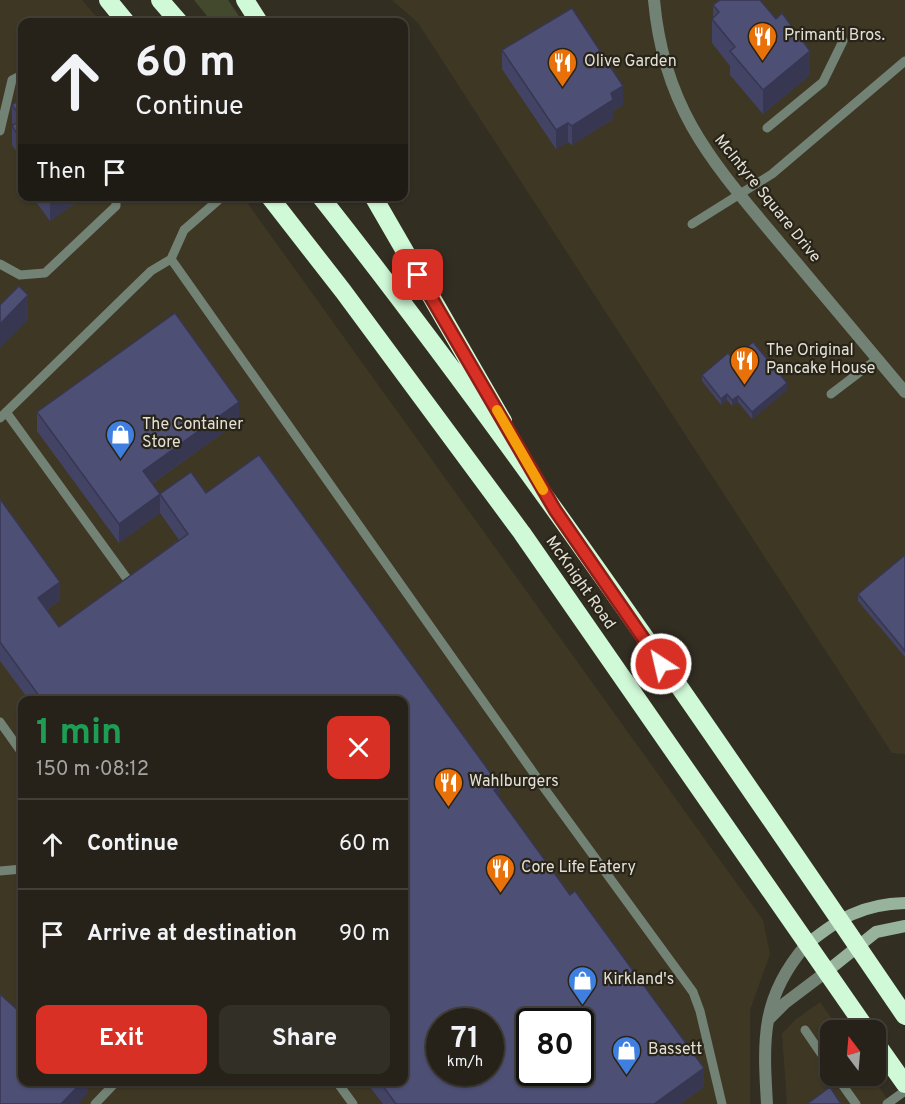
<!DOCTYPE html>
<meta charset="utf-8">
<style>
:root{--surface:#26221a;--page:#322f27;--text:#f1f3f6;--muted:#a4a4a2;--line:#423f39;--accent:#d93025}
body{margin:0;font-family:Overpass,sans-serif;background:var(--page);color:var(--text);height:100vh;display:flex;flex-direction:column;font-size:22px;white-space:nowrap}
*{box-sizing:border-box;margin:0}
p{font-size:20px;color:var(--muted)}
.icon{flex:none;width:33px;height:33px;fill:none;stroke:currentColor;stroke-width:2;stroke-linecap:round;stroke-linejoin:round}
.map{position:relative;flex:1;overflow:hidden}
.panel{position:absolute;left:18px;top:696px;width:390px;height:390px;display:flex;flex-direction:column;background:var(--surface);border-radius:12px;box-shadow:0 2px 4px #0004,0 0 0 2px var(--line)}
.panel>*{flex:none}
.guide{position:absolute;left:18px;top:18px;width:390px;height:183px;border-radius:12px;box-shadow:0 2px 4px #0004,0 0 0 2px var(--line);background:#26221a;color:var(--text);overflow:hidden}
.needle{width:39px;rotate:344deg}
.controls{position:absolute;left:820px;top:1020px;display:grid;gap:12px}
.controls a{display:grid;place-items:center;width:66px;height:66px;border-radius:12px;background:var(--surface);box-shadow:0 2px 4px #0004,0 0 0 2px var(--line);font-size:30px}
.speed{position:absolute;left:426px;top:1008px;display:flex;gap:12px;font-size:30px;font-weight:700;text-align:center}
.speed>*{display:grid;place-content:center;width:78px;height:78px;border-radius:50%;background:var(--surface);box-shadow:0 2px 4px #0004,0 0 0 2px var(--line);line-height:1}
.speed small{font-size:15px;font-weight:400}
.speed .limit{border:3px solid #111;border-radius:9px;background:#fff;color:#111}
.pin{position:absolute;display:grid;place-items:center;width:51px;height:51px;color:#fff;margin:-26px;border-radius:12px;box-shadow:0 3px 9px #0006}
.me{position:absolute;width:66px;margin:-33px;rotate:325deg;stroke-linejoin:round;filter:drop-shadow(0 0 4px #0008)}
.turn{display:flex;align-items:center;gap:21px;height:126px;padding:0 18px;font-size:27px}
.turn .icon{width:78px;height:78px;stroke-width:2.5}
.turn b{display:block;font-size:42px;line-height:51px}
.then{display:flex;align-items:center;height:57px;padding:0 18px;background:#0003;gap:12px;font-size:22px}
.round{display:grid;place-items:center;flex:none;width:63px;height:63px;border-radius:12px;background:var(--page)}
.headline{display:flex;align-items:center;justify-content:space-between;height:102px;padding:0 18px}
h1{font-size:36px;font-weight:700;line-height:45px;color:#1e9e55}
.primary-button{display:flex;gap:12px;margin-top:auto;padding:12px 18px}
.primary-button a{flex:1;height:69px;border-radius:12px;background:var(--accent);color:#fff;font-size:24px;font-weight:700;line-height:69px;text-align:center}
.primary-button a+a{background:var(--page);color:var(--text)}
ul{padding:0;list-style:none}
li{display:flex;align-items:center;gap:18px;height:90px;padding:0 18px;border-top:2px solid var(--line)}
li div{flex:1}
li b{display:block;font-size:22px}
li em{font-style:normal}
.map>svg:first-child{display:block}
.built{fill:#3e3724;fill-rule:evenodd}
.green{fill:#42492d}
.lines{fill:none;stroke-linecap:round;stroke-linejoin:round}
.lane{stroke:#728375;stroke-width:9}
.street{stroke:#728375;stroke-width:12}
.secondary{stroke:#98b39c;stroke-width:12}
.highway{stroke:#d0f9d7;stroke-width:18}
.wall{fill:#434465}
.shaded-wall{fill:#373752}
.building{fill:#4e4f75;stroke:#373752;stroke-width:1.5;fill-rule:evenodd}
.route-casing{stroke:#8d1f18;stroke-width:15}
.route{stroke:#d93025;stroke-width:10}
.slow{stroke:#f59e0b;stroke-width:10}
.labels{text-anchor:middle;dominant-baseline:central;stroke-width:4.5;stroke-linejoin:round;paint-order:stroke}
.poi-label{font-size:16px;fill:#e3e0d8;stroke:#292418;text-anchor:start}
.street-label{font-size:16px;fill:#e3e0d8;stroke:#292418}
</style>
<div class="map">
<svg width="905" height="1104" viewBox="0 0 905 1104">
<rect width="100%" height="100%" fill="#332e22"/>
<path class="built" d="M0,0H82L101,22H22V196L243,197L763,920L770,954L750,1010V1104H0ZM22,700H404V1082H22ZM440,1022H490V1072H440ZM530,1022H580V1072H530Z
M392,0H905V754L892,753L418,23Z
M820,1002L840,1030H831V1076H871L891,1104H787L782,1034L795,1020Z"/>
<path class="green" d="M194,0H228L243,22H212Z"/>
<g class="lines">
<path class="lane" d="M767,128L823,82L843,41
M0,131L12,80L22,75
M692,224L772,174L905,61
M171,259L547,792L693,992L700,1011L722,1104
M0,264L20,275L45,273L116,206V196
M831,394L877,359
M6,412L133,587
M0,418L151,271L171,259L184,230L223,196
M0,722L22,753
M0,871L22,869
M805,1030L831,1068
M836,1076L856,1104
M337,1082L353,1104
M95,1104L116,1082
M887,1104L905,1091"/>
<path class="street" d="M654,0C664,113 716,166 785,249C825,297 865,344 905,392
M768,1020L785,1003L826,972
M767,1104C763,1039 761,997 806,945"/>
<path class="secondary" d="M806,945C838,919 862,904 905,903
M826,972L876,932L905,926"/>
<path class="highway" d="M108,0L126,22
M160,0L179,22
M245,0L259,22
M269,196L343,291L522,533L867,1030
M320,196C528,460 716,739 905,1016
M373,196L503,421
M876,1043L905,1084"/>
</g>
<path class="wall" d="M713,5L810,75L763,114L730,75V66L712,43V19L713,18Z
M502,50L623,105L613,111V119L572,145L568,142L556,149L502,69Z
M22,98V159L12,145V126L14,125L12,123V105Z
M27,196H85L50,221L34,199L30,201Z
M733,359L787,390L752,419L738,402L732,406L727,400L721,405L702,381V375Z
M37,412L239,421L152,484L160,494L206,493L500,799L704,1087L680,1104H383L366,1082H404V700H29L0,661V499L60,600L47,610L59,627L179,540L160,513L119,543L37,431Z
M905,555V657L858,601V594Z"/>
<path class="shaded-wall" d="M810,51V75L763,114V90Z
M623,86V105L613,111V119L572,145V126L611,93Z
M568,123V142L556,149V130Z
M30,196H34V199L30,201Z
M58,196H85L50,221V202Z
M28,295V320L0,348V324Z
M787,383V390L752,419V412Z
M727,394V400L721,405V399Z
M738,396V402L732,406V400Z
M239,402V421L143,490V471Z
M160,494V513L119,543V524Z
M60,582V600L38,616V598Z
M500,786V805L494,790Z
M704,1068V1087L680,1104H654Z
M82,1082H88V1093L78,1104H61Z"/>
<path class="building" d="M720,0H760L776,19L782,13L810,51L763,90L730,51L735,47L712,19L719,12L713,5Z
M572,8L623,86L611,93L613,100L572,126L568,123L556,130L502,50Z
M22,98V119L12,105Z
M22,119V141L12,126Z
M46,196H58L50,202Z
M19,286L28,295L0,324V305Z
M175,313L239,402L143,471L160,494L119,524L37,412Z
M753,342L787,383L752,412L738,396L732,400L727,394L721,399L702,375L728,353L733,359Z
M259,455L500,786L494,790L570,895L575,891L704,1068L654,1104H396L380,1082H404V700H42L0,642V499L60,582L38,598L59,627L188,534L160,494L191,472L206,493ZM440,1022H490V1072H440ZM530,1022H580V1072H530Z
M905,555V651L858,594Z
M0,994L22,1014V1082H82L61,1104H0Z
M830,1087L841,1104H807Z"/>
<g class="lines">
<defs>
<path id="route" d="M418,275L555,510L661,664"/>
</defs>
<use href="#route" class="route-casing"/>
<use href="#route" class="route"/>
<path class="slow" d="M497,410L543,490"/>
</g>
<defs>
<symbol id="restaurant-pin" viewBox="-11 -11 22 30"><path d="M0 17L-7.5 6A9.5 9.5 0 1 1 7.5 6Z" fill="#e8710a" stroke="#292418"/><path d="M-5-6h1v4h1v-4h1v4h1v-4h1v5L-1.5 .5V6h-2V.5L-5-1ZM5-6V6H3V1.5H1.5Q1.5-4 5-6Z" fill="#fff"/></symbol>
<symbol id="shop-pin" viewBox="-11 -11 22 30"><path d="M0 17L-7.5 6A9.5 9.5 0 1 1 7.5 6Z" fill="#3f7fe0" stroke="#292418"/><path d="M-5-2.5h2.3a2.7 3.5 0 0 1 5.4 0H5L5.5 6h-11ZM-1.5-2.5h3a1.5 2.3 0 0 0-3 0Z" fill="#fff"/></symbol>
</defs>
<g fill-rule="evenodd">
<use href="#restaurant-pin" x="746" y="20" width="33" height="45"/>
<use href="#restaurant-pin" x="546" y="46" width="33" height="45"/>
<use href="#restaurant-pin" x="728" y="344" width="33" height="45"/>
<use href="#shop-pin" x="104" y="418" width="33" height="45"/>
<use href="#restaurant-pin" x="432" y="766" width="33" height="45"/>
<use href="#restaurant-pin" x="484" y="852" width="33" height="45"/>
<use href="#shop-pin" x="566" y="964" width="33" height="45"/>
<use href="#shop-pin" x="610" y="1034" width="33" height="45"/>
</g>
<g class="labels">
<g class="poi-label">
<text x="784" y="36">Primanti Bros.</text>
<text x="584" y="62">Olive Garden</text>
<text x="766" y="351">The Original<tspan x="766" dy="18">Pancake House</tspan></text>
<text x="142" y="425">The Container<tspan x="142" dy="18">Store</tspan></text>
<text x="469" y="782">Wahlburgers</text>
<text x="521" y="868">Core Life Eatery</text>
<text x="603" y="980">Kirkland's</text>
<text x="648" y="1050">Bassett</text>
</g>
<g class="street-label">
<text transform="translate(767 199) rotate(51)">McIntyre Square Drive</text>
<text transform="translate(580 583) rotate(55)">McKnight Road</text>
</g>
</g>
</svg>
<div class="controls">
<a><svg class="needle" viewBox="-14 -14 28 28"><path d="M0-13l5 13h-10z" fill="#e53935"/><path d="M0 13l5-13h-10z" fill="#a4a4a2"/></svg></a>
</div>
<div class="speed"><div>71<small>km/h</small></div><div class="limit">80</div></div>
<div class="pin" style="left:418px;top:275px;background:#d93025"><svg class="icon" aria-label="arrive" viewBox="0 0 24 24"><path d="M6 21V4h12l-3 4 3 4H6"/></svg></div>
<svg class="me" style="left:661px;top:664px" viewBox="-20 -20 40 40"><circle r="17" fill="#d93025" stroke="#fff" stroke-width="3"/><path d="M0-11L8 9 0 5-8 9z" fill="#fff"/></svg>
<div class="guide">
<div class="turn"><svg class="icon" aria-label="ahead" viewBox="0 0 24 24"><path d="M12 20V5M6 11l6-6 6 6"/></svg><div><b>60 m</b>Continue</div></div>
<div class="then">Then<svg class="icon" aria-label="arrive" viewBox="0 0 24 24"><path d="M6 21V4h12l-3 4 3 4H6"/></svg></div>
</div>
<section class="panel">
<div class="headline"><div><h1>1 min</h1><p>150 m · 08:12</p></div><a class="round" style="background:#d93025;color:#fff"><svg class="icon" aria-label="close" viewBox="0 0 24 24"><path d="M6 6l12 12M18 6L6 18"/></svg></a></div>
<ul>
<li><svg class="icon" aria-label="ahead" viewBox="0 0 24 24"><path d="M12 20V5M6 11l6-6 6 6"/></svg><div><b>Continue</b></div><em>60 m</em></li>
<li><svg class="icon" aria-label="arrive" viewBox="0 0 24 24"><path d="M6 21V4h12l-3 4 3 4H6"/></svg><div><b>Arrive at destination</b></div><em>90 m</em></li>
</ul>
<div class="primary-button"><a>Exit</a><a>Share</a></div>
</section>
</div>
